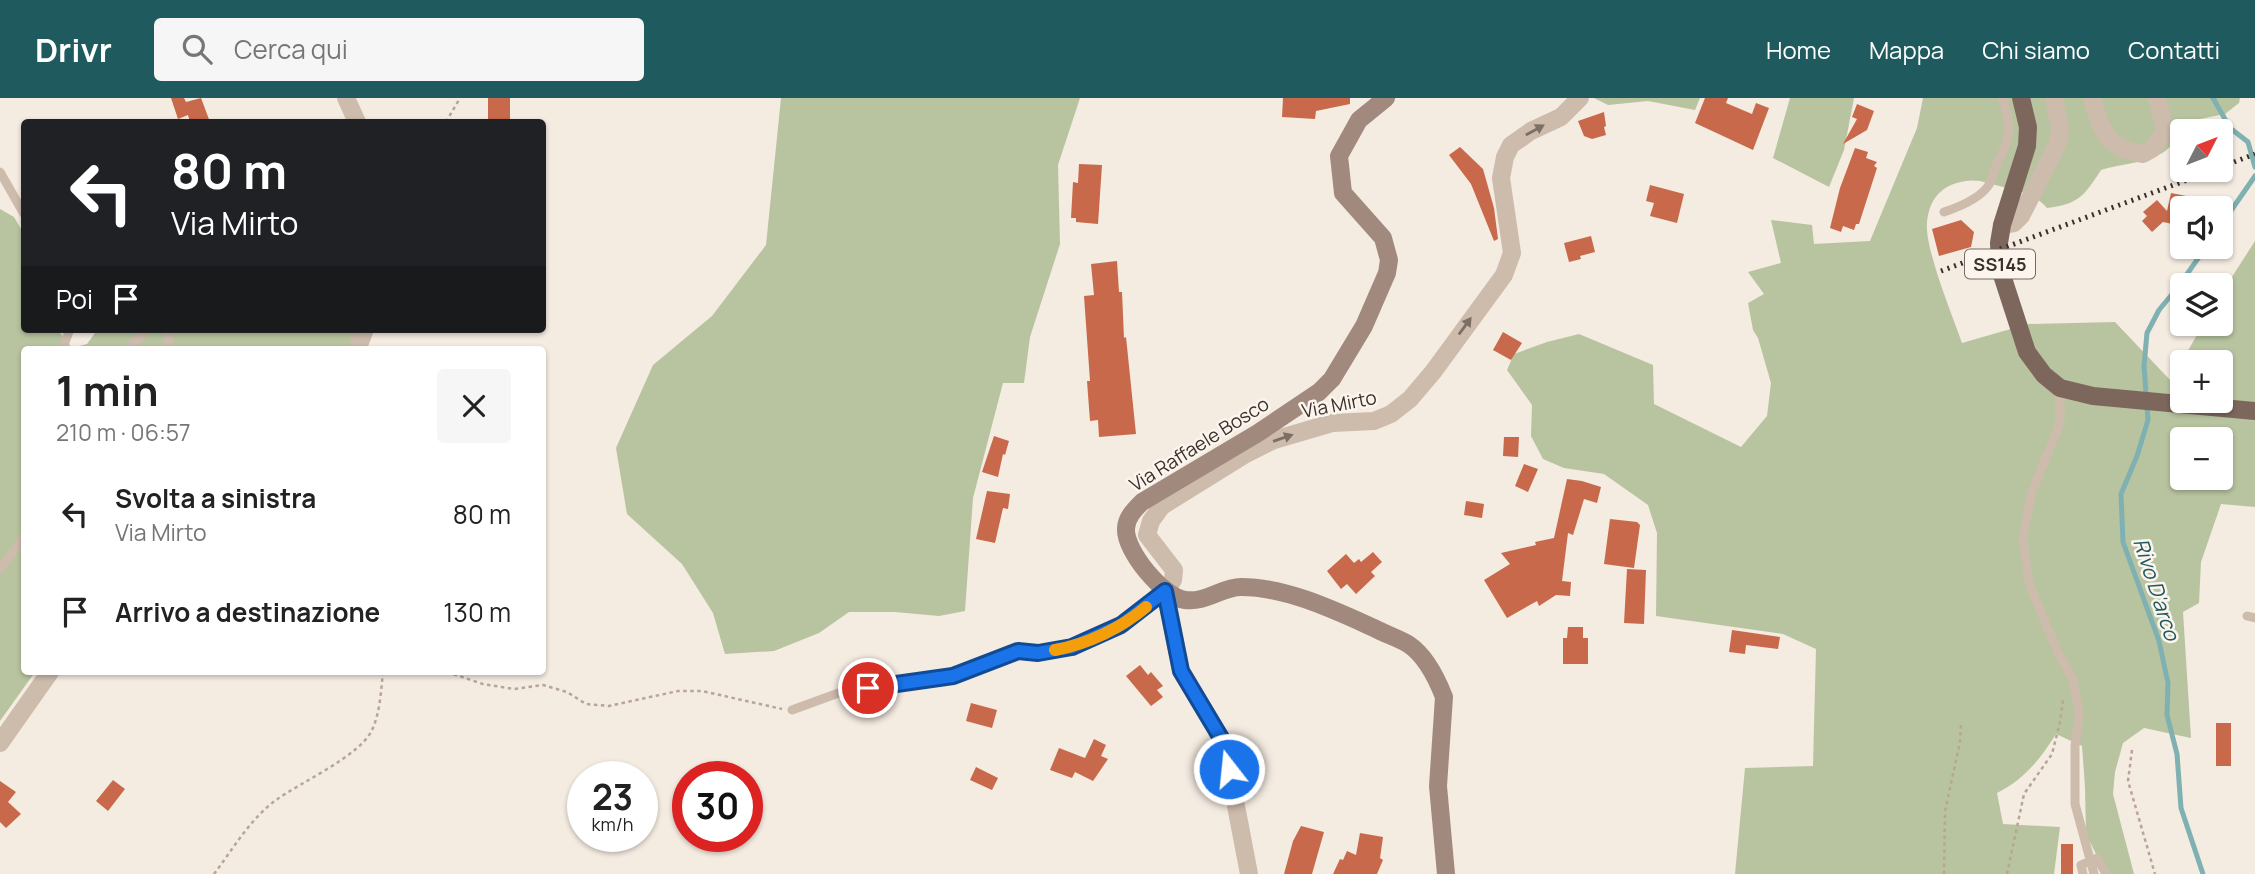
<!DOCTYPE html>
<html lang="it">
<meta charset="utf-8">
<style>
:root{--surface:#fff;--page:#f6f6f6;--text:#222;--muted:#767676;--accent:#1f5a5e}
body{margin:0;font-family:Manrope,sans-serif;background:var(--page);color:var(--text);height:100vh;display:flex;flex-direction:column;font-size:26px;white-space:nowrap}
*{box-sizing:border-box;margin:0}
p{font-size:23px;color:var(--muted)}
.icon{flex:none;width:38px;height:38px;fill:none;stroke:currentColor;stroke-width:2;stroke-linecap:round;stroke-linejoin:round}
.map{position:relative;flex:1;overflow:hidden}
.panel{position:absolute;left:21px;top:248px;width:525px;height:329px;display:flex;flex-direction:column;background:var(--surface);border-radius:7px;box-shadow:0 2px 5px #0004}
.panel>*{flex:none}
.guide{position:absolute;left:21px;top:21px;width:525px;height:214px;border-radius:7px;box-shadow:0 2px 5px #0004;background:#202124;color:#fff;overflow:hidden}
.needle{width:46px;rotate:48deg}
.controls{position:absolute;left:2170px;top:21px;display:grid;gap:14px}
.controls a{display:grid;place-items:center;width:63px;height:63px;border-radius:7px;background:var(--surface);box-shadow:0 2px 5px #0004;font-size:35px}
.speed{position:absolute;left:567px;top:663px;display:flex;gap:14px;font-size:35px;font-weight:700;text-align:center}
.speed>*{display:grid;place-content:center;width:91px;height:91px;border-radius:50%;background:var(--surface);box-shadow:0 2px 5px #0004;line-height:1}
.speed small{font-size:18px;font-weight:400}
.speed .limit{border:10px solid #d22;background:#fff;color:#111}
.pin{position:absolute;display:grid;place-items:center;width:60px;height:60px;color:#fff;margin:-30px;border:4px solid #fff;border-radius:50%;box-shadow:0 2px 7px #0007}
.me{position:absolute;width:77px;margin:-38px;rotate:344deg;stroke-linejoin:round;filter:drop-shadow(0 0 5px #0008)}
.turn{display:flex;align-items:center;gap:24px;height:147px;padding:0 35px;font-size:32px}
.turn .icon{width:91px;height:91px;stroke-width:2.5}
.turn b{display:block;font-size:49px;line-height:60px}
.then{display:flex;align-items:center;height:66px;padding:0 35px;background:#0003;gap:14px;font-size:26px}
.round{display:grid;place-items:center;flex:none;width:74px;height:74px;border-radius:7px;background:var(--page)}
.overview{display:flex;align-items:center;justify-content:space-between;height:119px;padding:0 35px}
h1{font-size:42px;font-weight:700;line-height:52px}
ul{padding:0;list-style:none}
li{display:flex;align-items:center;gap:21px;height:98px;padding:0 35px}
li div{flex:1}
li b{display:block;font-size:26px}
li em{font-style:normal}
header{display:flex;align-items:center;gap:42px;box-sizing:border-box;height:98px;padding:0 35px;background:var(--accent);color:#fff}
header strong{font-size:33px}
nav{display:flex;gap:38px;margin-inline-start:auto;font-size:24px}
.search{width:490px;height:63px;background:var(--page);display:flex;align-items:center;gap:18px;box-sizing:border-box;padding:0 24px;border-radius:7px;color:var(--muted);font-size:26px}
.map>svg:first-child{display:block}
.green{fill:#b8c4a0;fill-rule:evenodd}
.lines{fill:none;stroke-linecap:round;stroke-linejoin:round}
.stream{stroke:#7fb0b2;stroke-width:5}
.building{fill:#c8694b}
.path{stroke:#b9a596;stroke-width:2.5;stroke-dasharray:3.5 3.5;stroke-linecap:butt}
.lane{stroke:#cdbbac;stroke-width:9}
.street{stroke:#cdbbac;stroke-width:18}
.secondary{stroke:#a18a7d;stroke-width:18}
.primary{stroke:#7d675c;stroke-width:18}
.rail{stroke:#3b302b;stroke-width:5;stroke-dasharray:2 5;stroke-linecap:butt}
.oneway{fill:#7d6f65}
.route-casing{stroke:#114b97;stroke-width:18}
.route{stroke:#1a73e8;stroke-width:12}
.slow{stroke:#f59e0b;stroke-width:12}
.labels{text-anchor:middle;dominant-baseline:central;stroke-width:5;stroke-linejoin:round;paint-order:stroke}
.shield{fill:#fbf5ee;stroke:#756b66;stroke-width:2}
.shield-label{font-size:18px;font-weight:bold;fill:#3b302b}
.street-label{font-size:19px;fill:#3b302b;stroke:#fbf5ee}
.water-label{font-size:21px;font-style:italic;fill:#1f5a5e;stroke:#fbf5ee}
</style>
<header>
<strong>Drivr</strong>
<div class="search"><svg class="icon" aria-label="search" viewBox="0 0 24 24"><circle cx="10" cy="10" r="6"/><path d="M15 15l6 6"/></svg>Cerca qui</div>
<nav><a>Home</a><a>Mappa</a><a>Chi siamo</a><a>Contatti</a></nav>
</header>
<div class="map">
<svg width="2255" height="776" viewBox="0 0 2255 776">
<rect width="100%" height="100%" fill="#f4ebe1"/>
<path class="green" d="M781,0H1080L1058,67L1060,146L1030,239L1024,285H1003L973,400L965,513L939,518L895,514H849L819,535L774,553L725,556L713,515L682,466L627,416L616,350L653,267L712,218L766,147Z
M1594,0H1700L1695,12L1648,3L1608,7Z
M1790,0H1854L1844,52L1829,89L1773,60Z
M1923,0H2240L2239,5L2225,16L2185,24C2170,67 2139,61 2101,72C2084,98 2079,106 2047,110C2034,94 2008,91 1988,85C1975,81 1964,82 1951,87C1935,94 1928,109 1927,126C1925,151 1953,219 1962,245L2028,226L2115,224L2171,283L2203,226H2221V196L2255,143V409L2221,406L2201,464L2199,505L2183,514L2191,640L2144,630L2123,645L2115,674L2113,696L2134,776H2106L2086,736L2085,689L2082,648L2056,636C2041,660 2024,682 1997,695L2003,726L2060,729L2054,776H1735L1745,670L1813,668L1816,551L1783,536L1656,518L1657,435L1648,407L1604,376L1564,370L1543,361L1531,338L1532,307L1507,272L1514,256L1547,244L1579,236L1653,267L1654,306L1741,349L1767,318L1771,285L1758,240L1753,232L1748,205L1764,196L1748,174L1781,165L1771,122L1812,127L1814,146L1870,143L1917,30ZM2182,264H2221V303H2182ZM2182,341H2221V380H2182Z
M0,111L14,119L24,136V231H57L72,250L87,246L98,231H357L348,252H24V574H35L0,623Z"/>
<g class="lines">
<path class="stream" d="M2213,0L2230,30L2248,44L2255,69
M2221,127L2255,78
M2203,776L2181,710L2177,656L2167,617L2168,585L2159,543L2123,444L2121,396L2137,358L2148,322L2144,268L2147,235L2159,212L2178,189L2206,149"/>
</g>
<path class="building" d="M171,0H184L186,4L201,0L210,24H190L188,17L178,21Z
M488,0H510V24H488Z
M1283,0H1350V6L1316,13L1315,21L1282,19Z
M1705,0H1728L1726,5L1752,16L1756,5L1769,10L1753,52L1695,25Z
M1857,6L1874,13L1867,32L1843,46L1857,21L1852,19Z
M1604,14L1606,28L1604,29L1606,37L1592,41L1584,38L1578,23Z
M1460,49L1483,71L1494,110L1498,141L1494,143L1471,86L1449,57Z
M1855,50L1868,54L1866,60L1877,64L1874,68L1877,70L1859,126H1856L1854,132L1843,128L1841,134L1830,130L1840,90Z
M1079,66L1102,67L1098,126L1076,124V120H1071L1073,84L1078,85Z
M1650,87L1684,96L1677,125L1650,118L1654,105L1646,103Z
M2171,95L2186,98L2182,110V128L2163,124L2152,134L2142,123L2147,118L2143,114L2157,102L2167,113Z
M1961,122L1974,134L1971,149L1939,158L1932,131Z
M1591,138L1595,154L1580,158L1581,161L1569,164L1564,145Z
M1117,163L1119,194H1122L1124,240L1126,239L1136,336L1099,339L1098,322L1090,323L1087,283H1090L1084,198L1094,197L1091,166Z
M1503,234L1522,245L1511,262L1493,252Z
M994,338L1009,343L1005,357L1003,356L998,379L982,374Z
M1504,339H1519L1518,359L1503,358Z
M1524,366L1538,371L1528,394L1515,388Z
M1567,381L1582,383L1601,389L1597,405L1584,401L1573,437L1568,435L1562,483L1571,484L1570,498L1556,497L1539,508L1537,503L1507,520L1484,482L1510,466L1501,455L1536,447L1535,444L1554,440Z
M987,393L1010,396L1008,411L1003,410L995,445L976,441Z
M1466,403L1484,406L1482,420L1464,417Z
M1610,421L1637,424L1640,427L1634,470L1604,466Z
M1373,454L1382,464L1371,474L1375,478L1356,496L1347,486L1341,491L1327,473L1346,456L1354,465L1359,461L1361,464Z
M1627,471L1646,472L1644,526L1624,525Z
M1568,529H1583V540H1588V566H1563V540H1567Z
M1732,532L1780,539L1778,551L1746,547L1745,556L1729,554Z
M1140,567L1148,577L1151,574L1163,588L1157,592L1163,599L1151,608L1126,578Z
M971,605L997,612L992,630L966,623Z
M2216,625H2231V668H2216Z
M1094,641L1106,647L1101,658L1108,661L1093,683L1075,674L1072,680L1050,672L1059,650L1085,660Z
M1214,654L1219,679L1213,682L1198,662Z
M976,669L998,680L992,692L970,682Z
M113,682L125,691L108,713L96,703Z
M0,683L16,694L8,704L21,716L6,730L0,724Z
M1301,728L1324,734L1312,776H1284L1293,743Z
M1360,735L1383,739L1380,760L1383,762L1377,776H1333L1340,761L1343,762L1347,753L1356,757Z
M2061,746H2073V776H2061Z"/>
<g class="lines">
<path class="path" d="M446,24L460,0
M447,574L483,586L514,591L543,587L567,594L586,606L609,608L678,593H702L782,611
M2132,652L2128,683L2155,776
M214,776C233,751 250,721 276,702C301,684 360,658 372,632C380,615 381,593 383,574
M1944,776L1945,713L1960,644L1961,626
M2007,776L2024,696L2052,656L2060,624L2063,602"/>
<path class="lane" d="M0,74L24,116
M1944,114C1959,109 1982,100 1990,85C1993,78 1995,70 1998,64C2011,38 2012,28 2002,0
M62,252L70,231
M126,252L149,231
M167,252L170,231
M2060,290V325L2031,396L2023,440L2029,485L2059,557L2073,581L2079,616L2075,648V706L2094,776
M0,471L24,439
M2247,518L2255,520
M792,612L844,593L953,578L1018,553L1038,555L1071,549L1121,528L1165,493
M2083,776L2081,767L2097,760L2106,776"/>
<path class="street" d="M346,0L357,24
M2092,0C2102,33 2105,50 2143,56L2152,51L2165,33L2157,0
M2002,127L2014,125L2021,118L2058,45L2060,30L2054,0
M357,252L365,231
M0,645L50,574
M1249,776L1224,645L1181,573L1165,493L1173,482L1174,472L1147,437L1151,423L1162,408L1244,357L1274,342L1332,325L1374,323L1391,316L1410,301L1433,274L1504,177L1512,155L1501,80L1505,59L1511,47L1531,33L1561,19L1580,0"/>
<path class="secondary" d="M1386,0L1359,22L1339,58L1343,95L1383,140L1389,162L1387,175L1364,228L1332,281L1319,294L1258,335L1142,404C1134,412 1126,420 1126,431C1125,453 1163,499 1185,502C1206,505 1222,489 1241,489C1286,489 1334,512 1374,530C1385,536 1398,540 1408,546C1425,557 1437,581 1444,599L1438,688L1446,776"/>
<path class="primary" d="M2021,0L2028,29L2027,48L2002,127L1999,145L2000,171L2027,254L2044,277L2060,290L2093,298L2255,313"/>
<path class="rail" d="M2221,69L2255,56
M1941,173L2214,72"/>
</g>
<defs><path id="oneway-solid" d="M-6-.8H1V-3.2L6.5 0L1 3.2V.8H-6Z" transform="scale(1.75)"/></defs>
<g class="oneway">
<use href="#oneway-solid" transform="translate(1535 32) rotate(-29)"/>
<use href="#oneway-solid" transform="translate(1465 228) rotate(-54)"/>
<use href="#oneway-solid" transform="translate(1283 340) rotate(-19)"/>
</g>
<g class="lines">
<defs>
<path id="route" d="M868,590L953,578L1018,553L1038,555L1072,549L1121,527L1165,493L1181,573L1224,645L1229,671"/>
</defs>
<use href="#route" class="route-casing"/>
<use href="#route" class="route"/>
<path class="slow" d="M1055,552C1088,546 1121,530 1146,509"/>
</g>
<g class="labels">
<rect class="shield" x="1965" y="151.5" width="70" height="29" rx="5"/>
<g class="shield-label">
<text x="2000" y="166">SS145</text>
</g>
<g class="street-label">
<text transform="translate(1339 306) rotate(-11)">Via Mirto</text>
<text transform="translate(1199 346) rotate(-32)">Via Raffaele Bosco</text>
</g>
<g class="water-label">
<text transform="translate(2157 491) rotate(72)">Rivo D'arco</text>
</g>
</g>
</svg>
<div class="controls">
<a><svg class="needle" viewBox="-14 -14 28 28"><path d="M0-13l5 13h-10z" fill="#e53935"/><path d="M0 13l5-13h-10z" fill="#767676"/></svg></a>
<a><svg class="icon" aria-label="sound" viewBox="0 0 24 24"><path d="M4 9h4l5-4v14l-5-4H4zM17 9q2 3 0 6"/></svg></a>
<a><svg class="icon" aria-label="layers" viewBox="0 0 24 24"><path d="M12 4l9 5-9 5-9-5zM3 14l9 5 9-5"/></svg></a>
<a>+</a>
<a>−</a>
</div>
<div class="speed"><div>23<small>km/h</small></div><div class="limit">30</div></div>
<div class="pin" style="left:868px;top:590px;background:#d93025"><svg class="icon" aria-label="arrive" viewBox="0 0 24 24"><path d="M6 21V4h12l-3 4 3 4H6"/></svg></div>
<svg class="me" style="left:1229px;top:671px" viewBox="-20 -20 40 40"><circle r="17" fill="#1a73e8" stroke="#fff" stroke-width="3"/><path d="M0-11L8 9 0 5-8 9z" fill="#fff"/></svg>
<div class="guide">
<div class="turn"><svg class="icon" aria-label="left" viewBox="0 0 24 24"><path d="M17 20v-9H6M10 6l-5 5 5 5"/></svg><div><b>80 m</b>Via Mirto</div></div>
<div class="then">Poi<svg class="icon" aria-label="arrive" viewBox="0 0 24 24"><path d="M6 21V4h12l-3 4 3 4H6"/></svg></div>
</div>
<section class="panel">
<div class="overview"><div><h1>1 min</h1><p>210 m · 06:57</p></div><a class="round"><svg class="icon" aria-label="close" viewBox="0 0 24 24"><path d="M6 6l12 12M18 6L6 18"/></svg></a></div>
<ul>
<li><svg class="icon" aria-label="left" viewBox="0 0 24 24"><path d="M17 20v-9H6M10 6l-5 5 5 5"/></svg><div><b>Svolta a sinistra</b><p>Via Mirto</p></div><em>80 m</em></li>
<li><svg class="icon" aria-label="arrive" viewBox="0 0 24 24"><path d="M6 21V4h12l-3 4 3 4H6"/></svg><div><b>Arrivo a destinazione</b></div><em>130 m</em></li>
</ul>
</section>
</div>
